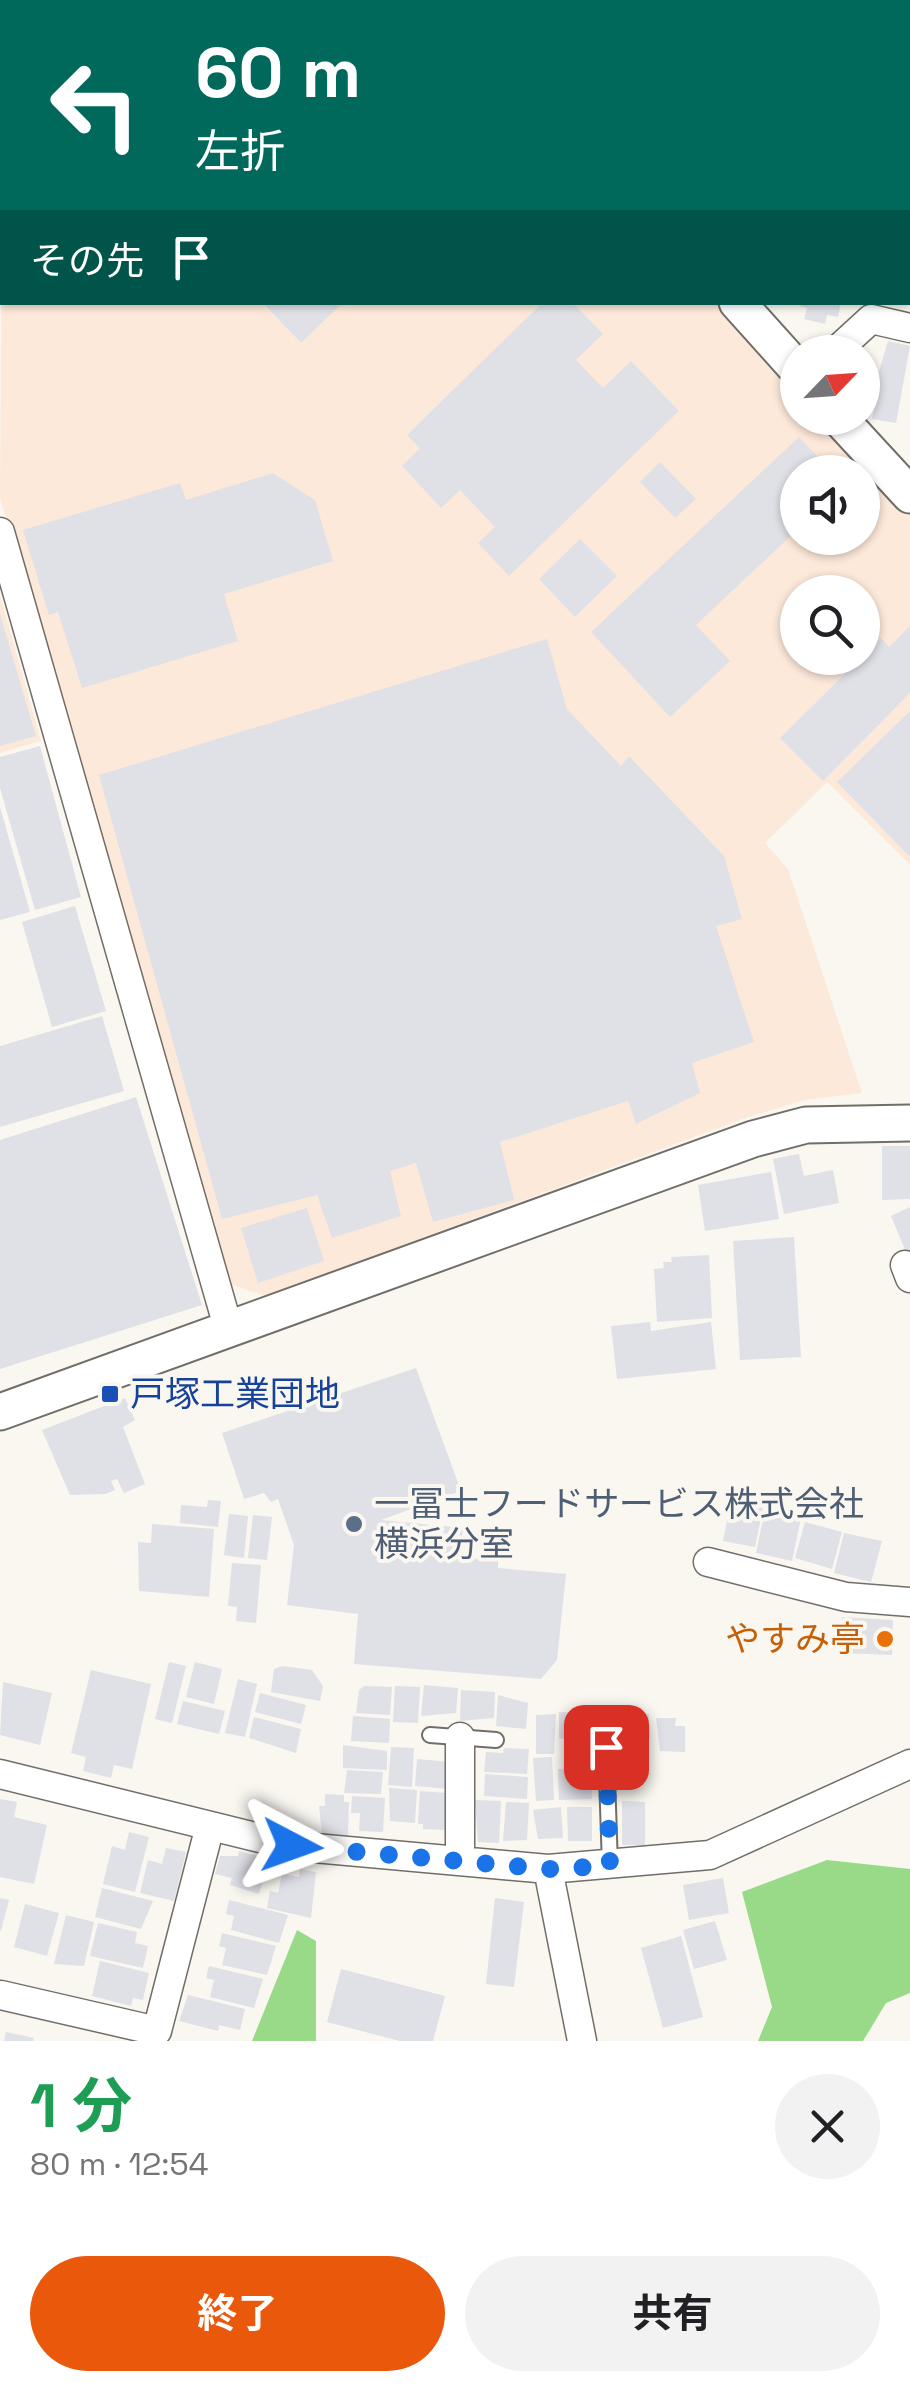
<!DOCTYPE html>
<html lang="ja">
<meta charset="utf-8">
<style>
:root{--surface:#fff;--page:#f2f2f2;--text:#202124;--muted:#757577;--accent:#ea580c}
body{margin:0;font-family:"Space Grotesk","Noto Sans JP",sans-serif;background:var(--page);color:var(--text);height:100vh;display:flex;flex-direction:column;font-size:38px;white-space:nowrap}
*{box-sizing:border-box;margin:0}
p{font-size:32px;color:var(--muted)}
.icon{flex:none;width:55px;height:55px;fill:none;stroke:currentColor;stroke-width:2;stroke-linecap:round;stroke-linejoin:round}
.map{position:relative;height:2041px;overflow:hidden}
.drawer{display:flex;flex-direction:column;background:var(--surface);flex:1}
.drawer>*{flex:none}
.hud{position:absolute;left:0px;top:0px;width:910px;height:305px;box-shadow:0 2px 8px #0004;background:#00695c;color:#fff;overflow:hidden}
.needle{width:65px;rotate:65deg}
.tools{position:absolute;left:780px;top:335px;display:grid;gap:20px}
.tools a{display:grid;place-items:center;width:100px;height:100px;border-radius:50%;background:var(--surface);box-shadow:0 2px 8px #0004;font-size:50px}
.pin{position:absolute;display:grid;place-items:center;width:85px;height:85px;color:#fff;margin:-42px;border-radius:20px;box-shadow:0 5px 15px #0006}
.me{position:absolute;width:110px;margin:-55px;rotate:94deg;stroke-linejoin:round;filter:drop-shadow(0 0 8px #0008)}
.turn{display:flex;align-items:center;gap:35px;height:210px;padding:0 30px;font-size:45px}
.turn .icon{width:130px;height:130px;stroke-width:2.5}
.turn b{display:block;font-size:70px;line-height:85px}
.then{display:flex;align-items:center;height:95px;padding:0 30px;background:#0003;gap:20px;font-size:38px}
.round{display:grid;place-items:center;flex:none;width:105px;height:105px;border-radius:52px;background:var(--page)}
.summary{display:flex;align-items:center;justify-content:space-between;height:170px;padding:0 30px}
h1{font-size:60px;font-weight:700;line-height:75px;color:#1e9e55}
.primary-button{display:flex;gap:20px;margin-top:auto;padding:20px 30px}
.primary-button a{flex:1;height:115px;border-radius:60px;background:var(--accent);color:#fff;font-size:40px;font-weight:700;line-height:115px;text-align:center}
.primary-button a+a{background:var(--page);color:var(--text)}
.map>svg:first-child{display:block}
.commercial{fill:#fce5f2}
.industrial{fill:#fde9da;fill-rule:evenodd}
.forest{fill:#99da88}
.building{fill:#e0e0e7}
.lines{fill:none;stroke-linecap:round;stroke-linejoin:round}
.service-casing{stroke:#716e68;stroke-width:18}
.minor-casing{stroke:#716e68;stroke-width:31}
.tertiary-casing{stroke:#716e68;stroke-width:39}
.service{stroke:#fff;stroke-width:14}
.minor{stroke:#fff;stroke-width:28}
.tertiary{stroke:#fff;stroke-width:35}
.route{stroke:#1a73e8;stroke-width:18;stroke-dasharray:0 32.4}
.transit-dot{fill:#1a4fb4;stroke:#f9f7f0;stroke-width:4}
.service-dot{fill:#5c6f8a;stroke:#f9f7f0;stroke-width:4}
.food-dot{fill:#e8710a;stroke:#f9f7f0;stroke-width:4}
.labels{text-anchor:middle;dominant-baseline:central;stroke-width:8;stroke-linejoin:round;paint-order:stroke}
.transit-label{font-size:35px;fill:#164399;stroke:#f9f7f0;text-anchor:start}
.service-label{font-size:35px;fill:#4e5e75;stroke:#f9f7f0;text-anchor:start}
.food-label{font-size:35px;fill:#c56008;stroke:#f9f7f0;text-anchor:end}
</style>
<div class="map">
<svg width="910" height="2041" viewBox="0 0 910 2041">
<rect width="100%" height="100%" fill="#f9f7f0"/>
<path class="commercial" d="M28,0H440L442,2H22Z"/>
<path class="industrial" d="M2,205V302L717,303L797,396L798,418H817L910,517V865L827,782L765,843L788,869L862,1093L805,1100L745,1118L265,1296L230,1284L0,498ZM798,472H862V538H798ZM798,592H862V658H798Z
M0,595L41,741L0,753Z"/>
<path class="forest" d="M827,1860L910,1869V1993L886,2003L863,2041H758L772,2007L742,1892Z
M297,1930L316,1941V2041H252Z"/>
<path class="building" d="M262,302H343L301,343Z
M543,302H572L603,334L576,360L603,388L631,361L679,411L509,576L478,543L495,527L460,490L441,508L402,466L420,448L407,435Z
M790,302H841L838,317L827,315L825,324L804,319L807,308Z
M888,341L910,346L896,423L872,419L875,403L870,402Z
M799,437L832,472H798V529L696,625L730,661L670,717L591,632Z
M660,462L696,499L675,518L640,482Z
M273,473L315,500L333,561L224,594L238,641L82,688L58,612L49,615L23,530L180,483L186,500Z
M580,539L617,576L575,617L539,579Z
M0,614L36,736L0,746Z
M910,626V693L823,781L780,738L881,638L889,647Z
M547,639L567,709L621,766L629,756L724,856L742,919L716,926L754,1042L692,1063L700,1093L636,1124L628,1101L500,1142L514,1200L433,1222L416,1163L390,1171L401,1216L332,1238L317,1195L222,1219L99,775Z
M910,711V857L837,782Z
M40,746L81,897L35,910L0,788V757Z
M0,807L30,912L0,920Z
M75,906L106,1011L52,1027L22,922Z
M102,1016L124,1091L0,1127V1046Z
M136,1097L202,1305L0,1369V1140Z
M882,1146H910V1199L882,1200Z
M799,1154L804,1176L833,1170L839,1203L784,1214L773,1159Z
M771,1172L779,1219L705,1231L698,1185Z
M910,1207V1251L906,1252L891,1216Z
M307,1208L324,1261L258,1283L241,1228Z
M794,1237L801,1357L740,1360L733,1241Z
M709,1255L712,1318L657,1322L654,1269L664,1268L663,1262H672L671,1257Z
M650,1322L651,1331L711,1322L716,1369L617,1379L611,1326Z
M416,1368L461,1491L381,1520L463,1528L460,1557L498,1561V1568L566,1574L557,1660L541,1679L354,1664L358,1614L287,1605L294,1545L278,1499L271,1502L264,1493L244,1499L222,1433Z
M125,1398L135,1420L123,1427L145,1484L124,1493L117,1479L111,1481L115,1490L105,1494L70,1495L42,1430Z
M208,1500L221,1501L218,1527L180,1523L181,1505L207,1507Z
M731,1501L763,1508L755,1547L723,1541Z
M765,1510L801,1518L792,1561L756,1553Z
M229,1514L248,1516L244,1558L224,1555Z
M253,1515L272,1517L267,1560L248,1558Z
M805,1522L842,1532L832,1569L795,1558Z
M152,1524L214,1529L209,1597L139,1591L138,1542L151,1543Z
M844,1533L882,1541L871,1582L834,1573Z
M232,1563L261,1565L256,1623L236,1621L237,1607L228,1606Z
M842,1617L893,1620L892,1655L840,1653Z
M169,1662L186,1666L172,1723L155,1719Z
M195,1662L222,1669L214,1704L186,1697Z
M282,1666L312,1670L323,1686L320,1701L271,1692L274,1669Z
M91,1670L151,1684L132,1769L114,1765L111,1778L83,1771L86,1757L71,1753Z
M238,1679L257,1684L245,1737L225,1733Z
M3,1682L52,1693L40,1745L0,1735Z
M424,1685L458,1688L456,1713L421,1716Z
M364,1686L392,1687L390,1715L356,1713L359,1690Z
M395,1686L420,1687L418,1723L393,1722Z
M461,1690L495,1692L494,1718L460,1721Z
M260,1693L306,1705L301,1724L255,1712Z
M498,1695L528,1703L526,1729L496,1726Z
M183,1701L225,1711L219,1734L177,1724Z
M559,1712L598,1713V1734L559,1739Z
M556,1714L554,1754H536V1715Z
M605,1714H649L650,1738L605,1734Z
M353,1716L390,1719L389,1743L351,1741Z
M254,1717L301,1729L296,1753L249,1738Z
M656,1718H676L675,1726H685V1752L660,1751Z
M343,1745L387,1751V1770L343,1768Z
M391,1747L414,1748L412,1787L388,1785Z
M504,1748L529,1749L527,1774L484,1772L486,1752L503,1753Z
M552,1757L554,1800L536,1801L533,1758Z
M417,1759L451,1762L449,1789L415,1786Z
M591,1768L592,1799L559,1800L558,1769Z
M347,1770L383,1772L381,1794L344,1793Z
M485,1774L528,1777L527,1799L484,1796Z
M389,1788L417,1790L415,1823L390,1821Z
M420,1791L447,1793L445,1830L423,1829V1824H418Z
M325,1794L344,1795V1802H349L348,1836L322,1834L319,1806H325Z
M352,1796L385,1798L383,1832L359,1831L360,1813H351Z
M0,1799L17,1802L14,1817L47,1825L34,1884L0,1877Z
M475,1800L501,1801L499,1843L478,1842Z
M622,1801L645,1802V1845H622Z
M506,1802L529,1803L527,1840L503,1841Z
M561,1807L563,1838L538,1839L533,1810Z
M567,1807H592V1841H568Z
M129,1832L149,1837L135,1892L103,1884L112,1846L125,1850Z
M166,1848L186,1852L174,1901L140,1893L148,1860L162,1864Z
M239,1851L269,1859L259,1894L230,1885L232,1878L215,1874L220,1856H238Z
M300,1869L316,1872L311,1918L267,1908L270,1891L278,1893L282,1874L299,1877Z
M723,1878L729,1913L689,1920L683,1885Z
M102,1888L153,1901L141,1929L95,1917Z
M0,1898L9,1900L1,1931L0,1930Z
M495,1898L524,1902L514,1987L486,1984Z
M229,1900L288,1915L279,1943L231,1930L234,1916L226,1914Z
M25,1904L59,1913L47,1956L14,1947Z
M66,1915L94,1922L84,1966L54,1964Z
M715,1921L727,1960L694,1969L683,1930Z
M98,1923L137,1932L135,1943L148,1946L143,1968L90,1956Z
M222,1933L276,1946L267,1975L222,1965L226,1948L219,1946Z
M681,1936L703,2017L663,2028L641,1948Z
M100,1961L149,1973L143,2000L133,1998L131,2006L92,1996Z
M209,1966L263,1979L254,2008L210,1997L214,1980L206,1978Z
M341,1969L445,1996L433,2041H400L327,2022Z
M188,1995L245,2009L240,2030L219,2025L218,2031L179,2021Z
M6,2032L34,2038L33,2041H4Z"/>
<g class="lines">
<defs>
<path id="service" d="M430,1735L496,1740
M606,1747L610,1866"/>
<path id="minor" d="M908,154L910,146
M835,352L871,319L910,328
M0,532L228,1327
M905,1265L910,1278
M708,1562L846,1597L910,1602
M460,1737V1859
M0,1774L292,1846L548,1869L710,1855L910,1764
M548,1869L582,2041
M1,1995L157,2031L210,1826"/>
<path id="tertiary" d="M465,0L467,2
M737,302L798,370
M839,418L910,495
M0,1412L753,1139L806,1125L910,1123"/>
</defs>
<use href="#service" class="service-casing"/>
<use href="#minor" class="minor-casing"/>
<use href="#tertiary" class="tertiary-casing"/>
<use href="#service" class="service"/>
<use href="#minor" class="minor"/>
<use href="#tertiary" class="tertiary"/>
</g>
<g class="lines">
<path class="route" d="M292,1846L548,1869L610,1866L606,1747"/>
</g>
<rect class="transit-dot" x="100" y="1384" width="20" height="20" rx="5"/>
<circle class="service-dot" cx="354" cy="1524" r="10"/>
<circle class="food-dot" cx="885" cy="1639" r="10"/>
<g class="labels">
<g class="transit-label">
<text x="130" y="1394">戸塚工業団地</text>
</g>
<g class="service-label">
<text x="374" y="1504">一冨士フードサービス株式会社<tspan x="374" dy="40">横浜分室</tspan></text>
</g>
<g class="food-label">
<text x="865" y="1639">やすみ亭</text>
</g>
</g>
</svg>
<div class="tools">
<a><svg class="needle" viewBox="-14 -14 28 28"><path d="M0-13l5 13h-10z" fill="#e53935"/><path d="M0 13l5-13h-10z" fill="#757577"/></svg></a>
<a><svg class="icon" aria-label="sound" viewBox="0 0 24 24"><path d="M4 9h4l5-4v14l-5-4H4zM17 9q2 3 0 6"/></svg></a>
<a><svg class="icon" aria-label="search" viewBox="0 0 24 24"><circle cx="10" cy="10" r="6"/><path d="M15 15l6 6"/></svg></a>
</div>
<div class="pin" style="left:606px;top:1747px;background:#d93025"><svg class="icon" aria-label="arrive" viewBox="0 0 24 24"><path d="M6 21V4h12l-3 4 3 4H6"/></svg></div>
<svg class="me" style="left:292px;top:1846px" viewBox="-20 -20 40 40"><path d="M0-17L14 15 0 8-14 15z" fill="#1a73e8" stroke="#fff" stroke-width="4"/></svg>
<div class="hud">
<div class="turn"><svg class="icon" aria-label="left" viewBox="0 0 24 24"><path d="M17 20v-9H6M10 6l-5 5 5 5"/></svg><div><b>60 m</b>左折</div></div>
<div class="then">その先<svg class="icon" aria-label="arrive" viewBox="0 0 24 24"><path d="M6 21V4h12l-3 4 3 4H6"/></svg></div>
</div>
</div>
<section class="drawer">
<div class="summary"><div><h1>1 分</h1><p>80 m · 12:54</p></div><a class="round"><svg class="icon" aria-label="close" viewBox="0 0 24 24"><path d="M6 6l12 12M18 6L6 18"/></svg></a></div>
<div class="primary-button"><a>終了</a><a>共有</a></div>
</section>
